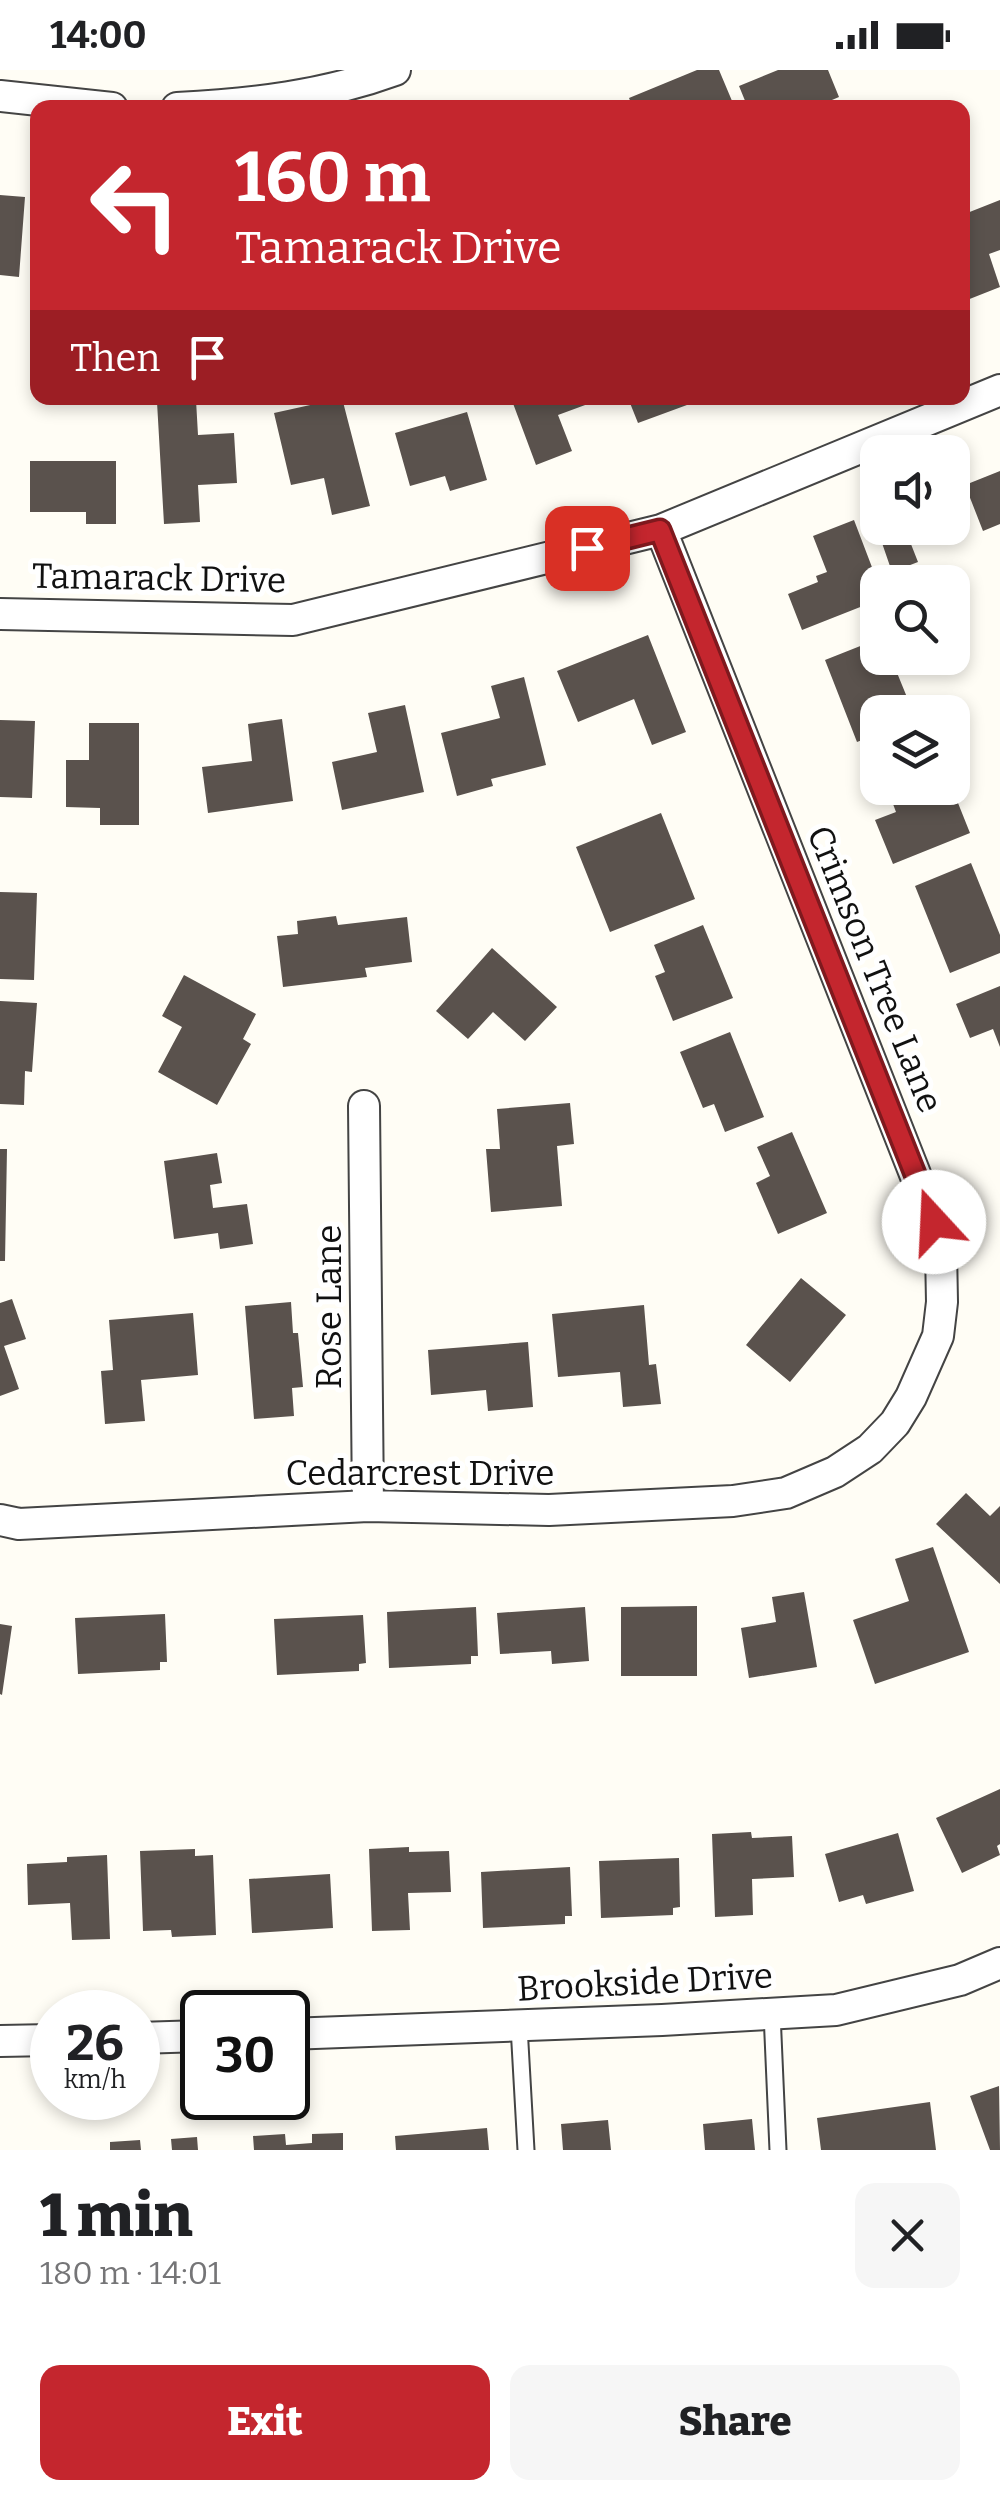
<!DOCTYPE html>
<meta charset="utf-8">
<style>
:root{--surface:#fff;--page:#f6f6f6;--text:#202124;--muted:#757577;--accent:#c4262e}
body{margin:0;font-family:Bitter,serif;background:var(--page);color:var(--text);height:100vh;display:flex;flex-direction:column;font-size:38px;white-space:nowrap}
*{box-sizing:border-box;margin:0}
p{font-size:32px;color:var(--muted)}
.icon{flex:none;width:55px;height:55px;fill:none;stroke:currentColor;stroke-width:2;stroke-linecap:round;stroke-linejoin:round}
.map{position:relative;height:2080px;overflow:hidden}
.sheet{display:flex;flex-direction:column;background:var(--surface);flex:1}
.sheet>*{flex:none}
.guide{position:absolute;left:30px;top:30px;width:940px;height:305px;border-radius:20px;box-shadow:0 5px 15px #0003;background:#c4262e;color:#fff;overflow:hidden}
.fabs{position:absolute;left:860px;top:365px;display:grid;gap:20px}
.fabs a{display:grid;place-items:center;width:110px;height:110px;border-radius:20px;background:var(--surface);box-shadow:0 5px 15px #0003;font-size:50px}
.speed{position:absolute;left:30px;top:1920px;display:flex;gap:20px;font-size:50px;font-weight:700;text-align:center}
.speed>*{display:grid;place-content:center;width:130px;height:130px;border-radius:50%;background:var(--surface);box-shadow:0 5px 15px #0003;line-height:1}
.speed small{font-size:25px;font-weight:400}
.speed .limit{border:5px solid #111;border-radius:15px;background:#fff;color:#111}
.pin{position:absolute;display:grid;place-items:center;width:85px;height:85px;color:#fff;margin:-42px;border-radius:20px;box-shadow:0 5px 15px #0006}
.me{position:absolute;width:110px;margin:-55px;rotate:340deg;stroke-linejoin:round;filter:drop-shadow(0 0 8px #0008)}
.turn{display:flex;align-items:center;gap:35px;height:210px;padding:0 40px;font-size:45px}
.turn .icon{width:130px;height:130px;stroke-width:2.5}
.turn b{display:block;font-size:70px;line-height:85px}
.then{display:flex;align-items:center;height:95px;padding:0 40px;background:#0003;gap:20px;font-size:38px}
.round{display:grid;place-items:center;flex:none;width:105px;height:105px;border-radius:20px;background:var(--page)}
.overview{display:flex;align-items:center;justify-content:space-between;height:170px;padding:0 40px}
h1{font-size:60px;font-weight:800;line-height:75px}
.action{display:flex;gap:20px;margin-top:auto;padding:20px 40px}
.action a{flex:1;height:115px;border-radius:20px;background:var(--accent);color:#fff;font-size:40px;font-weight:800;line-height:115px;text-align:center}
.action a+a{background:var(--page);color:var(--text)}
.status{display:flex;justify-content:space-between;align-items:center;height:70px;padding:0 50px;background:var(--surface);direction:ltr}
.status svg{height:28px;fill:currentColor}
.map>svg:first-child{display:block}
.building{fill:#5a524d}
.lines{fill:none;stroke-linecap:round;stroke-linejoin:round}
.service-casing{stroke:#444;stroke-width:19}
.minor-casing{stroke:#444;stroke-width:34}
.service{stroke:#fff;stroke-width:15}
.minor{stroke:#fff;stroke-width:30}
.route-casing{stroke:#7f191e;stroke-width:25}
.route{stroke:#c4262e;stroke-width:18}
.labels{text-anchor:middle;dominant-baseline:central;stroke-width:10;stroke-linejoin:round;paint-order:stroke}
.street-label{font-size:35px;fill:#111;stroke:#fff}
</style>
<div class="status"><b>14:00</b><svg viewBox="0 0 49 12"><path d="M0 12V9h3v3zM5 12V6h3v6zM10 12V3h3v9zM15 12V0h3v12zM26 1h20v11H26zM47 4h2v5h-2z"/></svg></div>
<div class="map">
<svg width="1000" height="2080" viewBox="0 0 1000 2080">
<rect width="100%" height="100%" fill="#fffdf5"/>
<path class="building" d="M697,0H719L735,38H633L629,28Z
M778,0H828L839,27L813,38H748L739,16Z
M0,125L25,127L19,207L0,205Z
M1000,130V180L989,184L1000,217L962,232V145Z
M342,328L370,436L332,445L324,408L291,415L274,343Z
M511,328H594L596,331L558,345L572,381L536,395Z
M628,328H706L638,353Z
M196,330L198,365L234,363L237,413L198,415L200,452L164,454L157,332Z
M467,342L487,410L450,421L445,406L410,416L395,363Z
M30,391H116V454H86V442H30Z
M1000,401V454L983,461L965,415Z
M854,450L878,513V530L802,560L788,524L818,512L816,506L827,502L813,466Z
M907,464L918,492L892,502L882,473Z
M648,565L686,662L652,675L634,629L578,652L557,601Z
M878,569V588H891L913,642H878V664L857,672L825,590Z
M524,607L546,695L491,709L493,716L457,726L441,663L500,648L491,616Z
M405,635L424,722L342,740L332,692L377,682L368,643Z
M282,649L293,731L208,743L202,697L252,691L248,654Z
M0,650L35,651L32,728L0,727Z
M89,653H139V755H100V738L66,737V690H89Z
M900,718H952L970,763L893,794L875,750L896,742L893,734L905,729Z
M661,743L695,829L610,862L576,777Z
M971,793L1000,865V883L950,903L915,816Z
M0,822L37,823L34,910L0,909Z
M336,846L338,855L407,847L412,892L365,898L367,907L283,917L277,866L298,864L297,851Z
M703,855L733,928L673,951L655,906L665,902L654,875Z
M492,878L557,937L525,971L493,942L468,969L436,941Z
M184,905L256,944L243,969L251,974L217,1035L158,1002L182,957L162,946Z
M1000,916V977L993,959L970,968L956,934Z
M0,931L37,933L32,1002L25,1001L24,1035L0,1034Z
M730,962L764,1047L725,1062L714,1034L703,1038L680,982Z
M570,1033L574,1074L557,1076L562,1136L491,1142L486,1079H500L497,1039Z
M792,1062L827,1143L778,1164L756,1113L770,1106L757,1077Z
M0,1079H7L5,1191H0Z
M217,1083L222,1113L210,1115L213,1138L247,1134L253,1174L220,1179L218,1163L174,1169L164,1091Z
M801,1208L846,1245L790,1312L746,1275Z
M12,1229L26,1269L4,1276L19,1319L0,1326V1233Z
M291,1232L293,1263H298L303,1317L292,1318L294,1346L254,1349L245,1236Z
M644,1235L649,1295L656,1294L661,1334L623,1337L620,1302L558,1307L552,1244Z
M193,1243L198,1305L141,1310L145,1351L105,1354L101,1301L113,1300L109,1250Z
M528,1272L533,1337L488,1341L486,1320L431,1325L428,1280Z
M966,1423L990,1446L1000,1436V1514L936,1454Z
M933,1477L969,1582L875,1614L853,1550L909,1531L895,1489Z
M804,1522L817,1597L749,1608L741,1558L776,1552L772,1527Z
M697,1536V1606H621V1537Z
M476,1537L478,1586H471V1594L389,1598L387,1542Z
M585,1537L589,1591L552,1594L551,1581L500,1584L497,1543Z
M165,1544L167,1592H160V1600L78,1604L75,1548Z
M363,1545L366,1593L359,1594V1601L277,1605L274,1549Z
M0,1554L12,1556L2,1625L0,1624Z
M1000,1719V1774L997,1776L1000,1785L962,1803L936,1748Z
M751,1762L752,1768L792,1766L794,1807L752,1809L753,1845L715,1847L712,1764Z
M898,1763L914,1821L866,1834L863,1825L839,1832L825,1784Z
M409,1777V1782L449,1781L451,1822L408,1823L410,1860L372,1861L369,1779Z
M195,1779V1786L213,1785L216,1865L172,1867L171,1860L143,1861L140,1781Z
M107,1785L110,1869L72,1870L70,1833L28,1835L27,1794L67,1792V1787Z
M679,1788L680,1837L673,1838V1845L601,1848L599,1791Z
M570,1797L572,1846H565V1854L483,1858L481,1802Z
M330,1804L333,1858L252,1863L249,1809Z
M999,2016L1000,2080H990L970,2026Z
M930,2032L936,2080H821L817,2048Z
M752,2049L755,2080H705L703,2054Z
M608,2050L611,2080H563L561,2054Z
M487,2058L489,2080H396L395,2066Z
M343,2063V2080H254L253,2066L285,2064L286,2075L312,2073V2064Z
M197,2067L198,2080H172L171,2069Z
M140,2070L141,2080H110V2072Z"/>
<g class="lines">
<defs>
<path id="service" d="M772,1943L778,2080
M519,1956L526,2080"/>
<path id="minor" d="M0,26L112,38
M177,38C252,34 324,26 395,0
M0,544L293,550L661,460L1000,320
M364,1036L368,1436
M0,1450L19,1454L368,1436L549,1440L733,1431L786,1423L835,1402L870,1379L895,1353L911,1327L938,1266L942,1232L941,1180L934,1152L661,460
M288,1964L662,1950L836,1940L960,1910L1000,1893
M138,1968L202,1966
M0,1971L52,1970"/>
</defs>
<use href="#service" class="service-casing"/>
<use href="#minor" class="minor-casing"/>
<use href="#service" class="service"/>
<use href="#minor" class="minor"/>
</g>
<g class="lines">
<defs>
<path id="route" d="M587,478L660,460L934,1152"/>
</defs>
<use href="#route" class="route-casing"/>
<use href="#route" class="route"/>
</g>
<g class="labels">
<g class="street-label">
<text transform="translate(159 508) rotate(1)">Tamarack Drive</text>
<text transform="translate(875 899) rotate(68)">Crimson Tree Lane</text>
<text transform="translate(329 1237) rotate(-90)">Rose Lane</text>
<text x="420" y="1403">Cedarcrest Drive</text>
<text transform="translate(645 1912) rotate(-3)">Brookside Drive</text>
</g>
</g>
</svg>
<div class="fabs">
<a><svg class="icon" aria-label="sound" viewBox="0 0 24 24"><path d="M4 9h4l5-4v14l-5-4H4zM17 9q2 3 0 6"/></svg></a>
<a><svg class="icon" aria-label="search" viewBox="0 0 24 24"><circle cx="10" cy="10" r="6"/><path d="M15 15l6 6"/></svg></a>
<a><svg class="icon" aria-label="layers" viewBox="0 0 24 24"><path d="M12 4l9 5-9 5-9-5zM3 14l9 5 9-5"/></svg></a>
</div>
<div class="speed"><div>26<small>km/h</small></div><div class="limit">30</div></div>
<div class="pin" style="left:587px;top:478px;background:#d93025"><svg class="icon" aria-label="arrive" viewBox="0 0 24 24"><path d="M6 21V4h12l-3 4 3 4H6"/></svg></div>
<svg class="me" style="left:934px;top:1152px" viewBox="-20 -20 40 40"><circle r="19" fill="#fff"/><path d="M0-13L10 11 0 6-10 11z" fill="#c4262e"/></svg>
<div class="guide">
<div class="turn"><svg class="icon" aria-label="left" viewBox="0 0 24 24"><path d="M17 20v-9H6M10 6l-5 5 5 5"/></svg><div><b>160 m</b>Tamarack Drive</div></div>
<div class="then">Then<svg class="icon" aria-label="arrive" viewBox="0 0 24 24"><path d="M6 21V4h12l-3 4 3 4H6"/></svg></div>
</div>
</div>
<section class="sheet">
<div class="overview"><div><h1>1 min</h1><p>180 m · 14:01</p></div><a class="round"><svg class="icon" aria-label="close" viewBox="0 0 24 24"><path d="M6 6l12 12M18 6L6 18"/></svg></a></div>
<div class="action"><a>Exit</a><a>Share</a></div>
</section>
